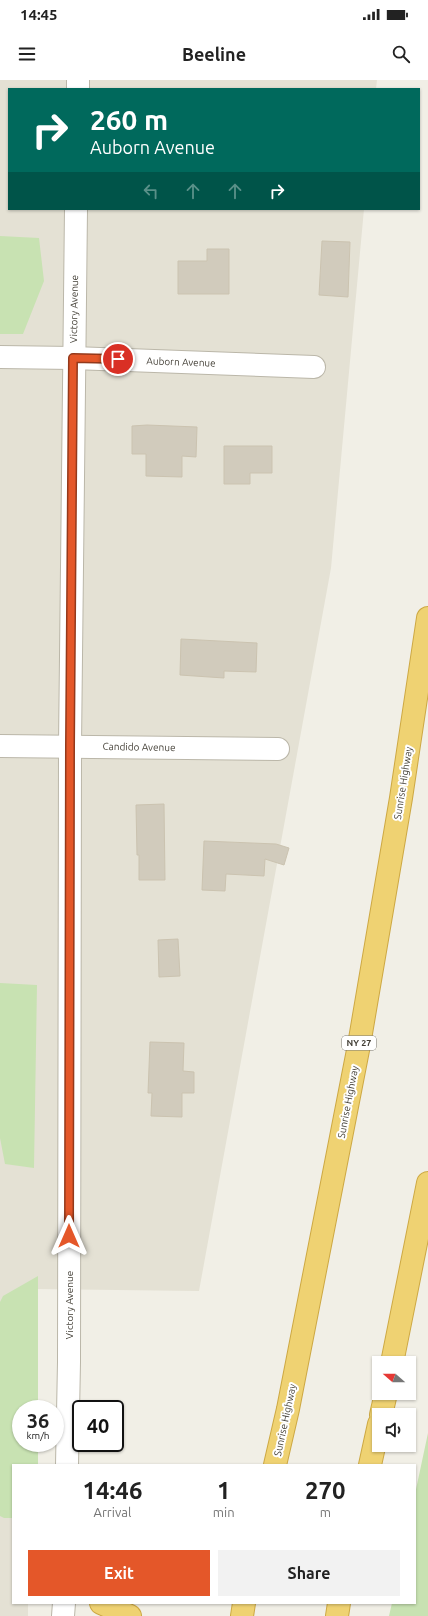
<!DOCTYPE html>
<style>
:root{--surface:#fff;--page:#f2f2f2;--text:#222;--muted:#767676;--accent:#e45729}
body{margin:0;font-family:Ubuntu,sans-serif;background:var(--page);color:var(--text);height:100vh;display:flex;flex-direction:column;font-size:15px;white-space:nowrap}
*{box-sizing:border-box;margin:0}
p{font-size:13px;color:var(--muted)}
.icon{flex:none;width:22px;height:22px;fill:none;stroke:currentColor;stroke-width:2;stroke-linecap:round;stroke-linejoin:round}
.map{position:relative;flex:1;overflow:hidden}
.drawer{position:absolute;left:12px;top:1384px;width:404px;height:140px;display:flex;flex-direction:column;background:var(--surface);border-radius:0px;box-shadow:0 1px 3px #0004}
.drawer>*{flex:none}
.top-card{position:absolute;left:8px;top:8px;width:412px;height:122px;border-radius:0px;box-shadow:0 1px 3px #0004;background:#00695c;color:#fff;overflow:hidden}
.needle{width:26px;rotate:290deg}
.buttons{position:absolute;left:372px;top:1276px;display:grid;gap:8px}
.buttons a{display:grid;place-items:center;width:44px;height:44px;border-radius:0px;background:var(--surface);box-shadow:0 1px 3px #0004;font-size:20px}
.speed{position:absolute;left:12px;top:1320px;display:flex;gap:8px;font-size:20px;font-weight:700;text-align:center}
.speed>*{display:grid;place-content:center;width:52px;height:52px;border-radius:50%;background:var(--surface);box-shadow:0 1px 3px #0004;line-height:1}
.speed small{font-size:10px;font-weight:400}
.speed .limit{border:2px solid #111;border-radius:6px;background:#fff;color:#111}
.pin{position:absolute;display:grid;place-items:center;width:34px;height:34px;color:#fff;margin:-17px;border:2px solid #fff;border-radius:50%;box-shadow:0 1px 4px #0007}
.me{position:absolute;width:44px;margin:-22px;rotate:0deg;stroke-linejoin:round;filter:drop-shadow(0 0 3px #0008)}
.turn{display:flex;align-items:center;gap:14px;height:84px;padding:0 16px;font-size:18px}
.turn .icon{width:52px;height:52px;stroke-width:2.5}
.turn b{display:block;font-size:28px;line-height:34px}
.lanes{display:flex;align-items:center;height:38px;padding:0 16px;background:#0003;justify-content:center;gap:20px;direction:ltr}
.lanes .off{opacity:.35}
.eta{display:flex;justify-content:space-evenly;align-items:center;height:68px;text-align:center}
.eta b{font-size:24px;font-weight:700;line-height:28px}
.primary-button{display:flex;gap:8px;margin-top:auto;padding:8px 16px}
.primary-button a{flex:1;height:46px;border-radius:0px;background:var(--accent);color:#fff;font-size:16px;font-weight:700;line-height:46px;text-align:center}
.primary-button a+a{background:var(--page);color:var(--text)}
.status{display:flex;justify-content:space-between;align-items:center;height:28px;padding:0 20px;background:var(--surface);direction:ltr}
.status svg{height:11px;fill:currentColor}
header{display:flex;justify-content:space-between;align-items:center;height:52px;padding:0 16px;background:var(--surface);font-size:18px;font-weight:700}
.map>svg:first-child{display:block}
.residential{fill:#e4e1d4}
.green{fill:#c8e2b2}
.building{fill:#d1cbbc;stroke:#cbc3b0}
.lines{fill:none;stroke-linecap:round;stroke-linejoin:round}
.minor-casing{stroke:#bbb7a9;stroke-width:24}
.tertiary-casing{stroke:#bbb7a9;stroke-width:24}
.motorway-casing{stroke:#cda843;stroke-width:24}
.minor{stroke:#fff;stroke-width:22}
.tertiary{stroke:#fff;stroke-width:22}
.motorway{stroke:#efd272;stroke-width:22}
.route-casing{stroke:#94391b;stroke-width:10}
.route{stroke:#e45729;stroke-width:7}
.labels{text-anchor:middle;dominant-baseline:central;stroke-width:4;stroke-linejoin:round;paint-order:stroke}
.shield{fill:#fff;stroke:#7b7972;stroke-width:1}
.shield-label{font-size:9px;font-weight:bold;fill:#433f36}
.street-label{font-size:10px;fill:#433f36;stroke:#fff}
</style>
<div class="status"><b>14:45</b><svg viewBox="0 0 49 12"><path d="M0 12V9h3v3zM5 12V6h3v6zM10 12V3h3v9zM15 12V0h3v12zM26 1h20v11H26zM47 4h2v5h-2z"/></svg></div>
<header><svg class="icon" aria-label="menu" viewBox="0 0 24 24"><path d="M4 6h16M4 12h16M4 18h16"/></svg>Beeline<svg class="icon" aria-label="search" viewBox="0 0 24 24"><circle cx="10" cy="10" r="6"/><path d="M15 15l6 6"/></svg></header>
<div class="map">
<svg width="428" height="1536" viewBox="0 0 428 1536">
<rect width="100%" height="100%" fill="#f1efe6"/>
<path class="residential" d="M0,0H377L376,9H9V129H364L331,488L199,1211L34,1209L21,1329V1363L13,1385V1523H28V1536H0Z"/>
<path class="green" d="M0,156L39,158L44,201L23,254H0Z
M0,903L37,905L34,1088L5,1084L0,1058Z
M38,1196V1329H21V1363H38V1385H13V1438H4L0,1436V1222L3,1216Z
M428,1353V1536H389L392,1523H415V1414Z"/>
<path class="building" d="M322,161L350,162L348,217L319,215Z
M207,169H229V214H178V181H207Z
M147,345L197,347L196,377L182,376V397L146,396V374H132V346Z
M224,366H272V393H250V404H224Z
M181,559L257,563L256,592L224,591V598L180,595Z
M164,724L165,800H139V775H137L136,725Z
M204,761L276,764L289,768L284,785L265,779L264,796L226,794L225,811L202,810Z
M178,859L180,896L159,897L158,860Z
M150,962L184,963L183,991L194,992V1013H182V1037L151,1036L152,1013H148Z"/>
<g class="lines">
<defs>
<path id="minor" d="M0,277L73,278L314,287
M0,666L278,669"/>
<path id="tertiary" d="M78,9V0
M67,1385L69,1282L70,666L76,129
M63,1536L64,1523"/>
<path id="motorway" d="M392,1283L428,1103
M381,1335L386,1313
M275,1385L288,1329L359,965L401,718L428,538
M370,1385L379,1344
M101,1523L130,1536
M242,1536L244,1523
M337,1536L339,1523"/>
</defs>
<use href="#minor" class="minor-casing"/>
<use href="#tertiary" class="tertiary-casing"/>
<use href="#motorway" class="motorway-casing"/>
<use href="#minor" class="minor"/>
<use href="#tertiary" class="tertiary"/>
<use href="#motorway" class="motorway"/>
</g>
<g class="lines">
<defs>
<path id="route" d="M69,1156L70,666L73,278L118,279"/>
</defs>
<use href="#route" class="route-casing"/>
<use href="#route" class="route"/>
</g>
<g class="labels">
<rect class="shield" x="342" y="956" width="34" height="14" rx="3"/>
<g class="shield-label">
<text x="359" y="963">NY 27</text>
</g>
<g class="street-label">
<text transform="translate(74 229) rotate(-89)">Victory Avenue</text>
<text transform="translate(181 282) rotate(2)">Auborn Avenue</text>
<text transform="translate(139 667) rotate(1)">Candido Avenue</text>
<text transform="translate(403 703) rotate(-81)">Sunrise Highway</text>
<text transform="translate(348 1022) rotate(-79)">Sunrise Highway</text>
<text transform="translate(69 1225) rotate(-90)">Victory Avenue</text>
<text transform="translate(285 1340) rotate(-78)">Sunrise Highway</text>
</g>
</g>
</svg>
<div class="buttons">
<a><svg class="needle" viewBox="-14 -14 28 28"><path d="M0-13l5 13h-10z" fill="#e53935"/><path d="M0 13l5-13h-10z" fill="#767676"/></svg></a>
<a><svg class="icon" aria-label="sound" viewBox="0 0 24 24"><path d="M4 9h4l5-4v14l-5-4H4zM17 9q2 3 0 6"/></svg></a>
</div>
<div class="speed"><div>36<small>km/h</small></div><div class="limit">40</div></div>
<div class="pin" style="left:118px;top:279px;background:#d93025"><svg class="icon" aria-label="arrive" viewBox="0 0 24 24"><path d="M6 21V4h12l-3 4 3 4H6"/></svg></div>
<svg class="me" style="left:69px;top:1156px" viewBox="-20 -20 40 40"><path d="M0-17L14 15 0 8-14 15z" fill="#e45729" stroke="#fff" stroke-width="4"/></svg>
<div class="top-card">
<div class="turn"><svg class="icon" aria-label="right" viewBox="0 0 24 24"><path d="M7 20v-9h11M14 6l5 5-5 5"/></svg><div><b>260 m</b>Auborn Avenue</div></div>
<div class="lanes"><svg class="icon off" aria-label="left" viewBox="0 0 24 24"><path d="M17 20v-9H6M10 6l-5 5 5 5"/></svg><svg class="icon off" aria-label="ahead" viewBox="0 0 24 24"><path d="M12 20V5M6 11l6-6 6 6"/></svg><svg class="icon off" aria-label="ahead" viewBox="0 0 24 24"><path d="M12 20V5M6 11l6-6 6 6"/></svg><svg class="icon" aria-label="right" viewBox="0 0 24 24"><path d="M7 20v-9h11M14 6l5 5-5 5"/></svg></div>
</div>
<section class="drawer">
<div class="eta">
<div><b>14:46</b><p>Arrival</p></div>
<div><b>1</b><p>min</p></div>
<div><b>270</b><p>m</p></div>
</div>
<div class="primary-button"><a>Exit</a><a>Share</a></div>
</section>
</div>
